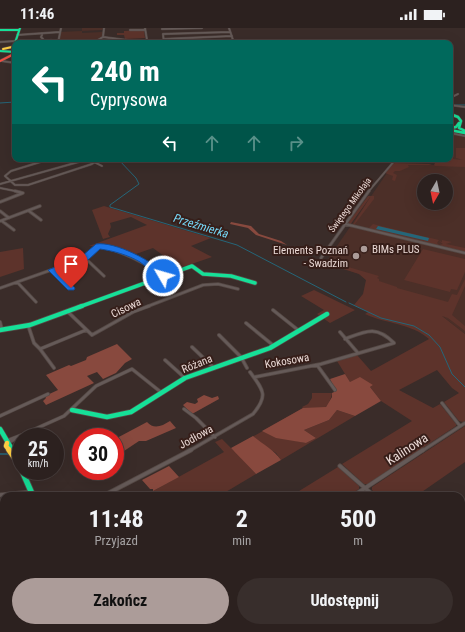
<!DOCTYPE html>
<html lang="pl">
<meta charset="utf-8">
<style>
:root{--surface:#2c211f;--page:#382e2c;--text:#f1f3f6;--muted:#a6a3a4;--line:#483e3d;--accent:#ac9c99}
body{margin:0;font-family:"Roboto Condensed",sans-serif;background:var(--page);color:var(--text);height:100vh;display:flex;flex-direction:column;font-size:15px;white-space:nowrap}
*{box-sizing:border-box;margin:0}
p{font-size:13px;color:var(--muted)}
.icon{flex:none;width:22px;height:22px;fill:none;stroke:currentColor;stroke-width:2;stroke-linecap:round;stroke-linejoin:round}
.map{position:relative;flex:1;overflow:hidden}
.drawer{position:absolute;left:0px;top:464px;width:465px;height:140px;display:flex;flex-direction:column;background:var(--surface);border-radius:12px 12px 0 0;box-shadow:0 4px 16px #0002,0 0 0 1px var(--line)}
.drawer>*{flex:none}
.banner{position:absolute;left:12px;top:12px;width:441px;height:122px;border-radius:8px;box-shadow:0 4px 16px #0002,0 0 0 1px var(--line);background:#00695c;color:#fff;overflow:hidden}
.needle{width:26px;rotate:189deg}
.controls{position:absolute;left:417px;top:146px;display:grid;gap:8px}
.controls a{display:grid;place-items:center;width:36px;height:36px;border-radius:50%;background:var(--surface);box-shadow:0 4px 16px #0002,0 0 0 1px var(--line);font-size:20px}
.speed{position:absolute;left:12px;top:400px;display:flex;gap:8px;font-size:20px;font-weight:700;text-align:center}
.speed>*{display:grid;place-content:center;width:52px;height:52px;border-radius:50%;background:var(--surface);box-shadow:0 4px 16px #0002,0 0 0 1px var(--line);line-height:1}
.speed small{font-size:10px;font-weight:400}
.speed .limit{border:6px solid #d22;background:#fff;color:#111}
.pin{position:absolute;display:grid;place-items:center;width:34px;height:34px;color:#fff;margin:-41px -17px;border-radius:50% 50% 50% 0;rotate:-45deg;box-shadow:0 0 4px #0007}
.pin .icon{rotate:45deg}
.me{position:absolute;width:44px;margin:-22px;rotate:308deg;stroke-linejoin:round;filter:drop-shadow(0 0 3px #0008)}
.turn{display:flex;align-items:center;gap:14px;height:84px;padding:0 12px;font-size:18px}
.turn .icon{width:52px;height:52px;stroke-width:2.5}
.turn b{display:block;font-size:28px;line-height:34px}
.lanes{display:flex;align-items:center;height:38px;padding:0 12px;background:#0003;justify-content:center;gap:20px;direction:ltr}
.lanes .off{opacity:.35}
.eta{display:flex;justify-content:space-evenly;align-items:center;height:68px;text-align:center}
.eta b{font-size:24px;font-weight:700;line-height:28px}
.cta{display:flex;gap:8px;margin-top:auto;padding:8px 12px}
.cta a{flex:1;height:46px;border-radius:24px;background:var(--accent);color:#111;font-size:16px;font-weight:700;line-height:46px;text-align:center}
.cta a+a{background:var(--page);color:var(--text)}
.status{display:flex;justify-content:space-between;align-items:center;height:28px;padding:0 20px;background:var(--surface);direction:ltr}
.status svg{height:11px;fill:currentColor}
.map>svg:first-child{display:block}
.built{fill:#4c2f28;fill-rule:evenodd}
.green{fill:#5d332b}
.forest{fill:#88493e}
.water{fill:#256679}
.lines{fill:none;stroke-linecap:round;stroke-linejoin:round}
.stream-far1{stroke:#256679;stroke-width:1}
.stream{stroke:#256679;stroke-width:1.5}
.street-far3-casing{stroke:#554945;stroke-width:2.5}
.street-far2-casing{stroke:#554945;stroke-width:3.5}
.street-far1-casing{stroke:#554945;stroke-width:4}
.street-casing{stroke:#554945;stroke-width:5}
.fast-far4-casing{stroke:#554945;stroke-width:3}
.fast-far3-casing{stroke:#554945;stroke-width:3.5}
.fast-far2-casing{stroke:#554945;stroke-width:5}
.fast-far1-casing{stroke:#554945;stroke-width:6}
.fast-casing{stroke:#554945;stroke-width:7}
.slow-far2-casing{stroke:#554945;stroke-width:3}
.slow-far1-casing{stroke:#554945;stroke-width:6}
.slow-casing{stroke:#554945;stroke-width:7}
.jam-casing{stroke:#554945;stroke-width:3}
.street-far3{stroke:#655a58;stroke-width:1.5}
.street-far2{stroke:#655a58;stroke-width:2}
.street-far1{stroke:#655a58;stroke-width:2.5}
.street{stroke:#655a58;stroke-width:3.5}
.fast-far4{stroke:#16e098;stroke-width:2}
.fast-far3{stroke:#16e098;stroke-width:2.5}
.fast-far2{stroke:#16e098;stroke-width:3.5}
.fast-far1{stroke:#16e098;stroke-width:4.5}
.fast{stroke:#16e098;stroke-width:5.5}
.slow-far2{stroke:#ffcf43;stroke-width:2}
.slow-far1{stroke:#ffcf43;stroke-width:4.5}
.slow{stroke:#ffcf43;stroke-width:5.5}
.jam{stroke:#f24e42;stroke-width:2}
.route{fill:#1a73e8;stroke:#114b97}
.poi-dot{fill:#ac9c99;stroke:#361e19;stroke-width:1.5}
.labels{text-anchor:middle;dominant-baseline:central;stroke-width:4;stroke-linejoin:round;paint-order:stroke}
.far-street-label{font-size:9px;fill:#ead9d5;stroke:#361e19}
.poi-label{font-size:11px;fill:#ead9d5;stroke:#361e19;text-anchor:start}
.street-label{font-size:11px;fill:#ead9d5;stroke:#361e19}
.water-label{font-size:12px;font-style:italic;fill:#75d6f5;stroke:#361e19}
.near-street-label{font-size:13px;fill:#ead9d5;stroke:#361e19}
</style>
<div class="status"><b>11:46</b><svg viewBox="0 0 49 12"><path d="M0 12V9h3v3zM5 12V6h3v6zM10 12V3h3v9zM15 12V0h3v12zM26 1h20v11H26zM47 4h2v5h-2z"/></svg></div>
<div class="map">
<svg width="465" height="604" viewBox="0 0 465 604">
<rect width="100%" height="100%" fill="#3a2c29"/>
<path class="built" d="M82,0H103L102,2L82,3V5L102,4V9L96,13L59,14L60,4L82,3Z
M450,106L465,109V136L395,134L397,131H450Z
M405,136L465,138V306L441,287L366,252L359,246L326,234L389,142ZM424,153H446V175H424Z
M4,568V600H74L75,604H0V569Z
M87,600H151L154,604H84V602Z"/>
<path class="green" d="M144,2L145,10L125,11L124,7H117V5H124V3Z
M450,118L454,120L453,131L463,132L456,130V120H465V139L435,138L434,137L435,135H401L396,133L397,131C414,131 432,135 450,134L452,122Z
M395,135L429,136L432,137H408L409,139L400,143H395L393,145L397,147L395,153L392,152L393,148L385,145L392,136Z
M368,168H374V171L354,197L369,200L373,196L439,212L437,215L439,217L443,216L439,213L442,214V212L452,214L446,216L465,220V224L352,198L371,168L350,197L348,196V195Z
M104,178L211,210L191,218L212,229L180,240L153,220L133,227L109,219L89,218L147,197L131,189L110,195L111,199L108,206L110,209L103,211L92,182Z
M23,220L24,241L0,249V224Z
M423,221L465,231V244L457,262L451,261L450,264L404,252Z
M321,231L379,248L377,250L379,251V253L397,259V260L448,274L452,266L457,267L465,251V258L452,287L465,298V303L448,290L442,288L465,306V393L463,394L459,393L444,374L459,365L452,360L437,342L399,362L433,380L440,376L456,396V398L368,456H364L342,436L412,393L381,373L370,359L373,357L350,354L337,333L357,327L371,343L429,311C411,295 386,296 365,286L368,284L354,277L363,266L366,252L359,246L321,234Z
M314,262L355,282L330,295L317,286L324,282L301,268Z
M312,365H332C331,381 304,400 292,412L306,415L316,410L304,402L329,392L337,382L355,388L281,432L276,425L263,417L241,430L256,446L219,468H144L224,424L215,414L222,411L234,423L245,413L303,380L302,379L308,376L312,370Z
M465,398V434L416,468H378L372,462V459Z
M338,439L359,458V461L348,468H291Z
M161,600H224L218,604H166Z"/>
<path class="forest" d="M231,194L251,198L259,206L281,213L287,217L256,207L248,200L230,196Z
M117,316L132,331L125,335L116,345L103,351L97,344L87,348L94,355L46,377L43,373L46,370L45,368L58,362L46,347L69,337L71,338L86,332L87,329Z
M345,346L350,354L360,349L373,357L370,359L381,373L355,388L337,382L329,392L304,402L316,410L306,415L276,410L262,403L303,380L326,379L332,369V365L336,363L330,351Z
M204,367L212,370L218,368L219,371L192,386L183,377L187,374L195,376L198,374L197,371Z
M170,393L176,400L146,413H139L121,425L115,417V411L147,394C154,402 162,398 170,393Z
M253,408C262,416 274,422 281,432L256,446L231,420Z
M169,438L179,449L153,463V461H150L142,452Z"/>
<path class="water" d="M378,198L429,210L428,213L376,201Z"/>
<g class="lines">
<path class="stream-far1" d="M0,75L15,74
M453,77H465
M450,81H452L453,78
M118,131L136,150L139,156L110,177V179L237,217L346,274
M349,275L381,290L414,298L429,307L440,319L452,346L465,359"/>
<path class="stream" d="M0,426H8"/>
<defs>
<path id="street-far3" d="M229,0L234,15
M162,1L202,0
M130,2H145
M163,6L230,4
M163,6L164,15
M17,7L60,4
M42,7L41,9L43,11
M103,9L150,15
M164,11L232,8
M0,14L16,13
M144,14L147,12L145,0
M50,15L51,12
M58,15L61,0
M65,15L83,14
M93,15L103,9L104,0
M195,15L234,14
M2,33L15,35
M450,70L458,66
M450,77L465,79
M450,105L465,108
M50,131L11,143L5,148L15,157H28L92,136L95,134L93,131
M377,131L392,134
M94,134L102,138
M0,156L89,131
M0,160L20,164
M368,164L396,131"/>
<path id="street-far2" d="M15,163L23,165
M0,174L23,165
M0,183L9,190
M29,183L41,192
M0,193L40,178
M2,193L14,202
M345,196L465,225
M85,230L104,248
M321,230L369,163
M52,242L71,260
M17,254L36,274
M0,260L85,230L99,218C123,224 144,233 163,249
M146,279L203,257L218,256L238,261"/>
<path id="street-far1" d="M273,282L298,302
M68,284L92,307L133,284L149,278
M0,294L2,302
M246,295L274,318
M28,297L34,315L40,321
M340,304L358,325
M219,307L241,329L247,340
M192,319L213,339
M165,332L185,350
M317,337L335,362
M54,340L40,321L86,302
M255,349L321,336L394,315C376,297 366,303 345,311
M442,375L460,398
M184,381L196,390L215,409
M0,388L48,366
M24,406L64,388L96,358L132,341L162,365
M6,413L24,406L8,415
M189,423L253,386C269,367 263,362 250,344
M422,423L465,395"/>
<path id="street" d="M340,438L374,468
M0,467L31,464
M103,468L191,422
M353,468L423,422
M0,566L4,565
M156,600L161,604
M262,604L267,600"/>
<path id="fast-far4" d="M0,2H19
M15,15L20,0
M12,19H14L13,20Z
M0,23L15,24"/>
<path id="fast-far3" d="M450,86L458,89L461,93L459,100L465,103
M450,100L456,99L459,95
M450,102L465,105"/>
<path id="fast-far2" d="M79,279L192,238L203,246L231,248L255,255"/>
<path id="fast-far1" d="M0,302L30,297L82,278
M72,382L107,389L131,384L185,350L270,320L327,286
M0,401L13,423"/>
<path id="fast" d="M13,422L33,468"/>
<path id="slow-far2" d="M3,21L12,19"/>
<path id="slow-far1" d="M7,415L6,418L10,423"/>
<path id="slow" d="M9,422L16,432
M79,600L80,604"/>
<path id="jam" d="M0,33L12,27"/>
</defs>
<use href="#street-far3" class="street-far3-casing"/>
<use href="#street-far2" class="street-far2-casing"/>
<use href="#street-far1" class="street-far1-casing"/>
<use href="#street" class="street-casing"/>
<use href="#fast-far4" class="fast-far4-casing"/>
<use href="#fast-far3" class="fast-far3-casing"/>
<use href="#fast-far2" class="fast-far2-casing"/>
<use href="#fast-far1" class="fast-far1-casing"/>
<use href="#fast" class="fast-casing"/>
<use href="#slow-far2" class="slow-far2-casing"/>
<use href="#slow-far1" class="slow-far1-casing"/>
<use href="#slow" class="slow-casing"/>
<use href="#jam" class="jam-casing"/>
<use href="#street-far3" class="street-far3"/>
<use href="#street-far2" class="street-far2"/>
<use href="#street-far1" class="street-far1"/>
<use href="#street" class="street"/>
<use href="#fast-far4" class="fast-far4"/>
<use href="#fast-far3" class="fast-far3"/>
<use href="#fast-far2" class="fast-far2"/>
<use href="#fast-far1" class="fast-far1"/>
<use href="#fast" class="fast"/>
<use href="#slow-far2" class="slow-far2"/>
<use href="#slow-far1" class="slow-far1"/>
<use href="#slow" class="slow"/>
<use href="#jam" class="jam"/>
</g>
<path class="route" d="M96,216C115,213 155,234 167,248L166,250C157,252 147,239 140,234C128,227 114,223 100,221L88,232L58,242L74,259L75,260L74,262H68L48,242L82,228Z"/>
<g class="poi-dot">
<circle cx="364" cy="221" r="4"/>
<circle cx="356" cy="228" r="4"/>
</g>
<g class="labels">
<g class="far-street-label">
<text transform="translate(350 177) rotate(-54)">Świętego Mikołaja</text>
</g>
<g class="poi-label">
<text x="372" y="221">BIMs PLUS</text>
<text x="348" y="222" text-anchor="end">Elements Poznań<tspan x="348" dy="13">- Swadzim</tspan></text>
</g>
<g class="street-label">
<text transform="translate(126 280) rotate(-26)">Cisowa</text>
<text transform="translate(287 333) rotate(-10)">Kokosowa</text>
<text transform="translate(197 336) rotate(-22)">Różana</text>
<text transform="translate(196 409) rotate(-29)">Jodłowa</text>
</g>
<g class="water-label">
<text transform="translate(201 198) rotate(17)">Przeźmierka</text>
</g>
<g class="near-street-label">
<text transform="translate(407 421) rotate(-33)">Kalinowa</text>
</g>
</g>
</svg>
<div class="controls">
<a><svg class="needle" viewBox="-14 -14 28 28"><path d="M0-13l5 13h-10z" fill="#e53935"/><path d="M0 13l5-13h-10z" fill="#a6a3a4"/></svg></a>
</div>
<div class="speed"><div>25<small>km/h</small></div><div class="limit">30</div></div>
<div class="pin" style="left:71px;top:260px;background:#d93025"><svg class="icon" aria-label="arrive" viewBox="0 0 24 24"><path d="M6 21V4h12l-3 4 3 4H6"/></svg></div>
<svg class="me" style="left:163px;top:248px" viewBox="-20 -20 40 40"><circle r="17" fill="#1a73e8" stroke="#fff" stroke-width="3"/><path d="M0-11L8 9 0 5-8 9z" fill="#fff"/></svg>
<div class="banner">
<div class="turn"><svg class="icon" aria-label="left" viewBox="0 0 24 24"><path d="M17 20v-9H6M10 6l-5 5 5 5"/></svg><div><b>240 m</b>Cyprysowa</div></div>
<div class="lanes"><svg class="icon" aria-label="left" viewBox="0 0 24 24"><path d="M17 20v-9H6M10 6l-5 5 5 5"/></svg><svg class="icon off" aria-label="ahead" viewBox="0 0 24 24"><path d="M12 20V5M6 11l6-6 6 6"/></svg><svg class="icon off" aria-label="ahead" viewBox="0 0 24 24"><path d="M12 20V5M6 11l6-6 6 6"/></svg><svg class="icon off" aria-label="right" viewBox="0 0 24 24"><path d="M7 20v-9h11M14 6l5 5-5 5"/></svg></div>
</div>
<section class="drawer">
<div class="eta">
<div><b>11:48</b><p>Przyjazd</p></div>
<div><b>2</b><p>min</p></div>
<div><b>500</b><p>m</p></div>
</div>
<div class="cta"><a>Zakończ</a><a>Udostępnij</a></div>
</section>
</div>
